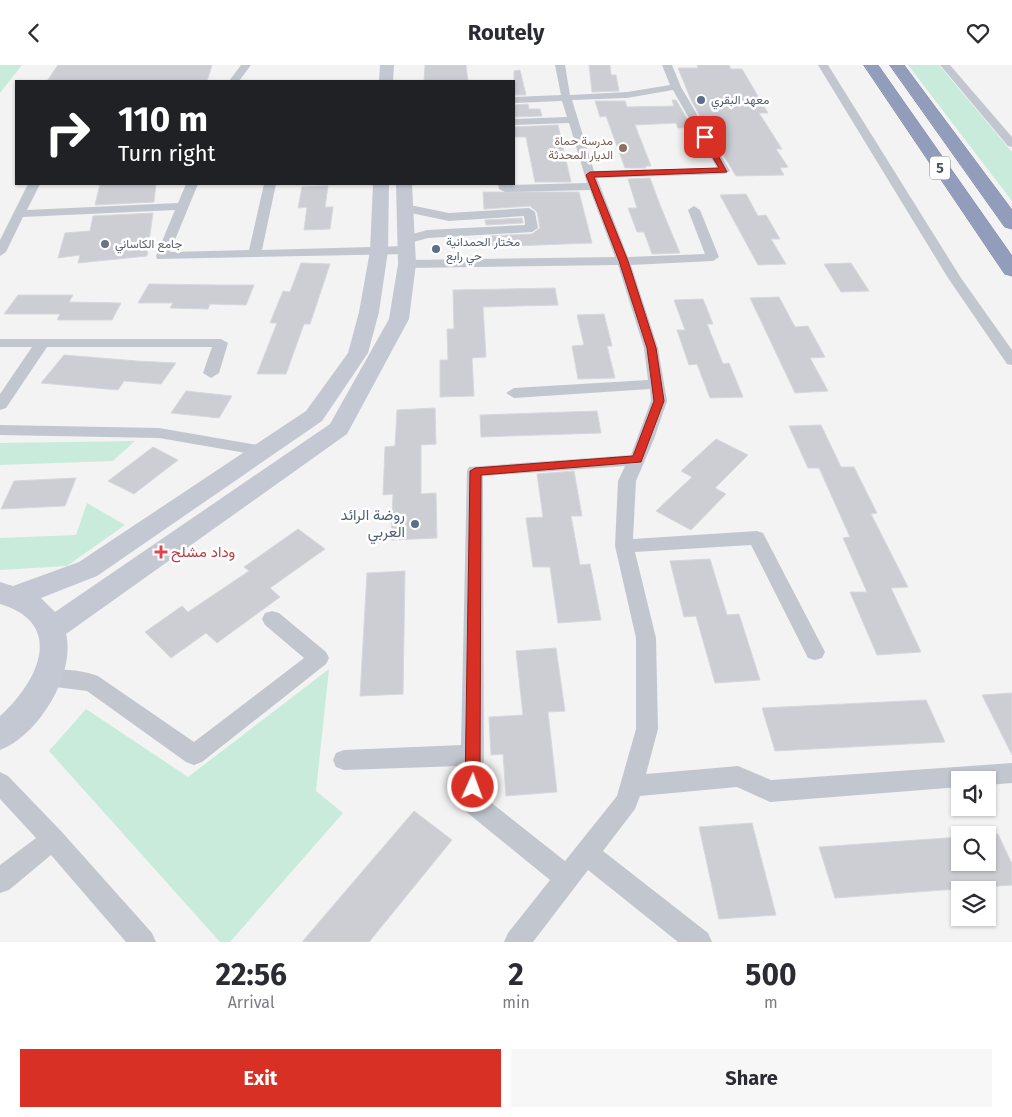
<!DOCTYPE html>
<meta charset="utf-8">
<style>
:root{--surface:#fff;--page:#f7f7f7;--text:#2b2b33;--muted:#7c7c81;--accent:#d93025}
body{margin:0;font-family:"Fira Sans",Vazirmatn,sans-serif;background:var(--page);color:var(--text);height:100vh;display:flex;flex-direction:column;font-size:19px;white-space:nowrap}
*{box-sizing:border-box;margin:0}
p{font-size:16px;color:var(--muted)}
.icon{flex:none;width:28px;height:28px;fill:none;stroke:currentColor;stroke-width:2;stroke-linecap:round;stroke-linejoin:round}
.map{position:relative;height:877px;overflow:hidden}
.details{display:flex;flex-direction:column;background:var(--surface);flex:1}
.details>*{flex:none}
.hud{position:absolute;left:15px;top:15px;width:500px;height:105px;border-radius:0px;box-shadow:0 1px 4px #0004;background:#202124;color:#fff;overflow:hidden}
.fabs{position:absolute;left:951px;top:706px;display:grid;gap:10px}
.fabs a{display:grid;place-items:center;width:45px;height:45px;border-radius:0px;background:var(--surface);box-shadow:0 1px 4px #0004;font-size:25px}
.pin{position:absolute;display:grid;place-items:center;width:42px;height:42px;color:#fff;margin:-21px;border-radius:10px;box-shadow:0 2px 8px #0006}
.me{position:absolute;width:55px;margin:-28px;rotate:2deg;stroke-linejoin:round;filter:drop-shadow(0 0 4px #0008)}
.turn{display:flex;align-items:center;gap:18px;height:105px;padding:0 20px;font-size:22px}
.turn .icon{width:65px;height:65px;stroke-width:2.5}
.turn b{display:block;font-size:35px;line-height:42px}
.eta{display:flex;justify-content:space-evenly;align-items:center;height:85px;text-align:center}
.eta b{font-size:30px;font-weight:700;line-height:35px}
.button{display:flex;gap:10px;margin-top:auto;padding:10px 20px}
.button a{flex:1;height:58px;border-radius:0px;background:var(--accent);color:#fff;font-size:20px;font-weight:700;line-height:58px;text-align:center}
.button a+a{background:var(--page);color:var(--text)}
header{display:flex;justify-content:space-between;align-items:center;height:65px;padding:0 20px;background:var(--surface);font-size:22px;font-weight:700}
.map>svg:first-child{display:block}
.green{fill:#c8ebdc}
.building{fill:#cdced4;stroke:#d7d8dd}
.lines{fill:none;stroke-linecap:round;stroke-linejoin:round}
.highway-casing{stroke:#7c88a6;stroke-width:1}
.street{fill:#c2c7cf;fill-rule:evenodd}
.secondary{fill:#c3c8d3;fill-rule:evenodd}
.highway{fill:#919dba;fill-rule:evenodd}
.route{fill:#d93025;stroke:#8d1f18}
.service-dot{fill:#5c6f8a;stroke:#fff;stroke-width:2}
.education-dot{fill:#8d6e63;stroke:#fff;stroke-width:2}
.worship-dot{fill:#6b7280;stroke:#fff;stroke-width:2}
.health-dot{fill:#e0444e;stroke:#fff;stroke-width:2}
.labels{text-anchor:middle;dominant-baseline:central;stroke-width:5;stroke-linejoin:round;paint-order:stroke}
.far-service-label{font-size:12px;fill:#4e5e75;stroke:#fff;text-anchor:start}
.far-education-label{font-size:12px;fill:#785e54;stroke:#fff;text-anchor:end}
.far-worship-label{font-size:12px;fill:#5b616d;stroke:#fff;text-anchor:start}
.shield{fill:#fff;stroke:#82868e;stroke-width:1}
.shield-label{font-size:14px;font-weight:bold;fill:#4c525e}
.service-label{font-size:15px;fill:#4e5e75;stroke:#fff;text-anchor:end}
.health-label{font-size:15px;fill:#be3a42;stroke:#fff;text-anchor:start}
</style>
<header><svg class="icon" aria-label="back" viewBox="0 0 24 24"><path d="M15 5l-7 7 7 7"/></svg>Routely<svg class="icon" aria-label="heart" viewBox="0 0 24 24"><path d="M12 20l-8-8c-3-5 5-10 8-4 3-6 11-1 8 4z"/></svg></header>
<div class="map">
<svg width="1012" height="877" viewBox="0 0 1012 877">
<rect width="100%" height="100%" fill="#f4f3f3"/>
<path class="green" d="M0,0H22L0,28Z
M908,0H939L1012,87V136Z
M135,376L113,396L0,400V378Z
M87,438L125,460L67,501L0,505V473L76,470Z
M329,604L316,726L343,748L230,877H220L49,686L86,644L188,712Z"/>
<path class="building" d="M58,0H212L207,16H47Z
M425,0H466L468,16H424Z
M589,0H610L611,10H616L619,26L592,27Z
M697,0H729L731,4H742L768,48H759L782,84H776L788,102L780,103L784,110L736,111L725,93L711,62H706L691,35L678,3H698Z
M520,5L526,30H514V6Z
M672,35H676L692,62L678,63L676,58L635,60L651,101H645L646,103H625L606,51L600,52L595,36H625L627,42L674,41Z
M528,39L529,44H540L542,51L514,52V40Z
M558,60L571,117H535L526,72H514V62Z
M650,113L660,140L680,188L652,189L644,167H637L628,143H637L628,114Z
M100,119H156L154,137L95,140Z
M328,121L325,142H333L330,164L304,165L307,142L298,143L302,122Z
M483,127H579L592,178L488,182L487,171L532,169L540,163L537,147L530,141L484,144Z
M746,129L758,151L766,150L780,174H771L786,199L758,200L720,130Z
M153,148L147,191L78,198L80,190L58,193L65,168L90,166L93,151Z
M522,153L523,158L486,160L485,155Z
M301,198L330,199L310,259H304L286,309H257L277,258H270L283,226L290,227Z
M851,198L869,226L841,227L824,199Z
M149,219L219,220H254L246,240L210,239L208,244L170,243L173,238H138Z
M555,223L558,240L483,242L486,292L472,293L474,331L440,332V295H448L447,264H454L453,225Z
M18,230H73L69,237L121,238L112,255H57L60,249H4Z
M779,232L795,262L808,261L825,292L810,293L828,326L795,328L750,233Z
M703,234L713,259H707L723,299L729,298L743,332L710,333L697,299L689,300L677,265H685L674,235Z
M604,249L612,281H607L615,313L578,314L572,281L584,280L577,250Z
M64,290L137,296L176,298L161,319L124,316L118,325L41,318Z
M186,326L232,331L219,353L171,348Z
M435,343L436,379L421,380V429L436,428L437,473L391,475L393,429L383,430L385,382L395,381L397,345Z
M597,346L601,368L481,372L480,350Z
M821,360L841,402H854L877,448L871,449L908,522L891,523L921,587L877,590L850,527H867L843,473L850,472L819,403H808L789,361Z
M716,374L748,390L715,423L726,429L691,465L656,446L692,412L681,406Z
M153,382L178,395L134,429L108,416Z
M574,406L582,451H571L580,500L590,499L601,555L558,558L550,502H533L526,453L543,452L537,409Z
M76,413L65,441L1,444L14,416Z
M298,464L325,484L270,523L280,532L217,578L206,568L171,593L145,567L182,541L188,547L249,506L244,502Z
M710,494L727,550L739,549L760,615L715,618L696,551L684,552L670,496Z
M405,506L403,629L360,631L367,508Z
M556,583L565,646L548,647L557,727L506,731L503,689L491,690L489,652L523,650L516,586Z
M1012,628V690L982,630Z
M926,635L945,677L775,686L762,643Z
M414,746L452,775L369,877H302Z
M752,758L776,850L719,854L699,762Z
M998,769L1012,799V820L835,833L819,782L960,772V798H988V770H981Z"/>
<g class="lines">
<defs>
<path id="highway" d="M864,0H878L1012,191V211L1005,209Z
M890,0H904L1012,145V164L1005,162Z"/>
</defs>
<use href="#highway" class="highway-casing"/>
<path class="street" d="M241,0H251L239,16H229Z
M555,0H565L570,30L627,27L670,20L662,0H672L681,22L730,106L724,109L597,113L628,192L705,189L688,145L694,141L700,145L719,192L713,196L631,200L658,283L667,336L654,374L636,416L633,474L757,466L763,468L825,587L822,593L815,595L808,593L751,480L635,487L656,573L658,664L646,709L738,701L771,715L1012,698V718L988,720V715H960V722L770,737L737,722L640,731L635,744L603,786L708,868L712,877H678L588,805L533,877H504L508,868L550,815L464,745L460,737L461,701L344,705L336,702L333,695L336,688L344,685L461,680L467,406L469,402L631,390L651,336L650,324L514,333L506,328L514,323L648,315L644,283L618,200L407,203L401,199L407,195L615,192L590,125L505,127L499,124L498,119L510,120L587,118L569,58L514,60V54L567,52L562,36L514,38V32L561,30ZM673,25L717,103L594,106L572,35L627,33ZM625,401L618,416L615,481L636,573V664L617,731L565,796L484,732L483,411Z
M818,0H828L961,213L1012,285V300L1007,299L948,213Z
M940,0H950L1012,72V82L1008,81Z
M28,119H40L27,145L178,138L186,119H198L170,187L249,185L264,119H276L262,185L406,181L412,185L406,189L157,194L156,191L175,145L23,152L6,187L0,191V175Z
M405,139L449,148L529,143L535,147L538,163L532,167L428,173L406,179L400,175L402,172L427,165L525,160L524,151L449,156L401,146V140Z
M0,274H221L228,278L219,308L211,313L203,308L212,282H47L6,343L0,345V329L32,282H0Z
M0,360L159,363L264,381L270,382L272,386L270,390L264,391L159,373L0,370Z
M272,546L279,548L326,587L329,593L326,599L202,697L194,700L186,697L87,626L40,620L37,614L40,608C55,602 83,605 98,611L194,677L304,593L265,560L262,554L265,548Z
M0,707L8,711L61,766L152,868L156,877H126L51,790L9,825L0,828V800L36,773L0,734Z"/>
<path class="secondary" d="M380,0H394L393,16H379Z
M373,119H389L388,186L379,247L368,288L322,356L97,511L41,533L55,547L330,359L389,254L398,199L396,119H412L416,199L409,254L347,369L66,569C76,609 38,671 0,685V651C37,618 67,559 0,539V517L13,521L79,497L306,346L348,288L359,247L370,186Z"/>
<use href="#highway" class="highway"/>
</g>
<path class="route" d="M705,70L708,72L727,107L594,112L628,196L656,283L664,336L641,397L481,410L480,722L478,726L473,728L468,726L465,722L470,406L475,403L633,391L654,336L647,283L619,196L586,110L590,107L719,103L701,72Z"/>
<g class="service-dot">
<circle cx="701" cy="35" r="5"/>
<circle cx="436" cy="184" r="5"/>
<circle cx="415" cy="459" r="5"/>
</g>
<circle class="education-dot" cx="623" cy="83" r="5"/>
<circle class="worship-dot" cx="105" cy="179" r="5"/>
<path class="health-dot" d="M158.5 479.5h5v5h5v5h-5v5h-5v-5h-5v-5h5z"/>
<g class="labels">
<g class="far-service-label">
<text x="711" y="35">معهد البقري</text>
<text x="446" y="177">مختار الحمدانية<tspan x="446" dy="14">حي رابع</tspan></text>
</g>
<g class="far-education-label">
<text x="613" y="76">مدرسة حماة<tspan x="613" dy="14">الديار المحدثة</tspan></text>
</g>
<g class="far-worship-label">
<text x="115" y="179">جامع الكاساني</text>
</g>
<rect class="shield" x="930" y="91.5" width="20" height="23" rx="4"/>
<g class="shield-label">
<text x="940" y="103">5</text>
</g>
<g class="service-label">
<text x="405" y="450">روضة الرائد<tspan x="405" dy="17">العربي</tspan></text>
</g>
<g class="health-label">
<text x="171" y="487">وداد مشلح</text>
</g>
</g>
</svg>
<div class="fabs">
<a><svg class="icon" aria-label="sound" viewBox="0 0 24 24"><path d="M4 9h4l5-4v14l-5-4H4zM17 9q2 3 0 6"/></svg></a>
<a><svg class="icon" aria-label="search" viewBox="0 0 24 24"><circle cx="10" cy="10" r="6"/><path d="M15 15l6 6"/></svg></a>
<a><svg class="icon" aria-label="layers" viewBox="0 0 24 24"><path d="M12 4l9 5-9 5-9-5zM3 14l9 5 9-5"/></svg></a>
</div>
<div class="pin" style="left:705px;top:72px;background:#d93025"><svg class="icon" aria-label="arrive" viewBox="0 0 24 24"><path d="M6 21V4h12l-3 4 3 4H6"/></svg></div>
<svg class="me" style="left:473px;top:722px" viewBox="-20 -20 40 40"><circle r="17" fill="#d93025" stroke="#fff" stroke-width="3"/><path d="M0-11L8 9 0 5-8 9z" fill="#fff"/></svg>
<div class="hud">
<div class="turn"><svg class="icon" aria-label="right" viewBox="0 0 24 24"><path d="M7 20v-9h11M14 6l5 5-5 5"/></svg><div><b>110 m</b>Turn right</div></div>
</div>
</div>
<section class="details">
<div class="eta">
<div><b>22:56</b><p>Arrival</p></div>
<div><b>2</b><p>min</p></div>
<div><b>500</b><p>m</p></div>
</div>
<div class="button"><a>Exit</a><a>Share</a></div>
</section>
